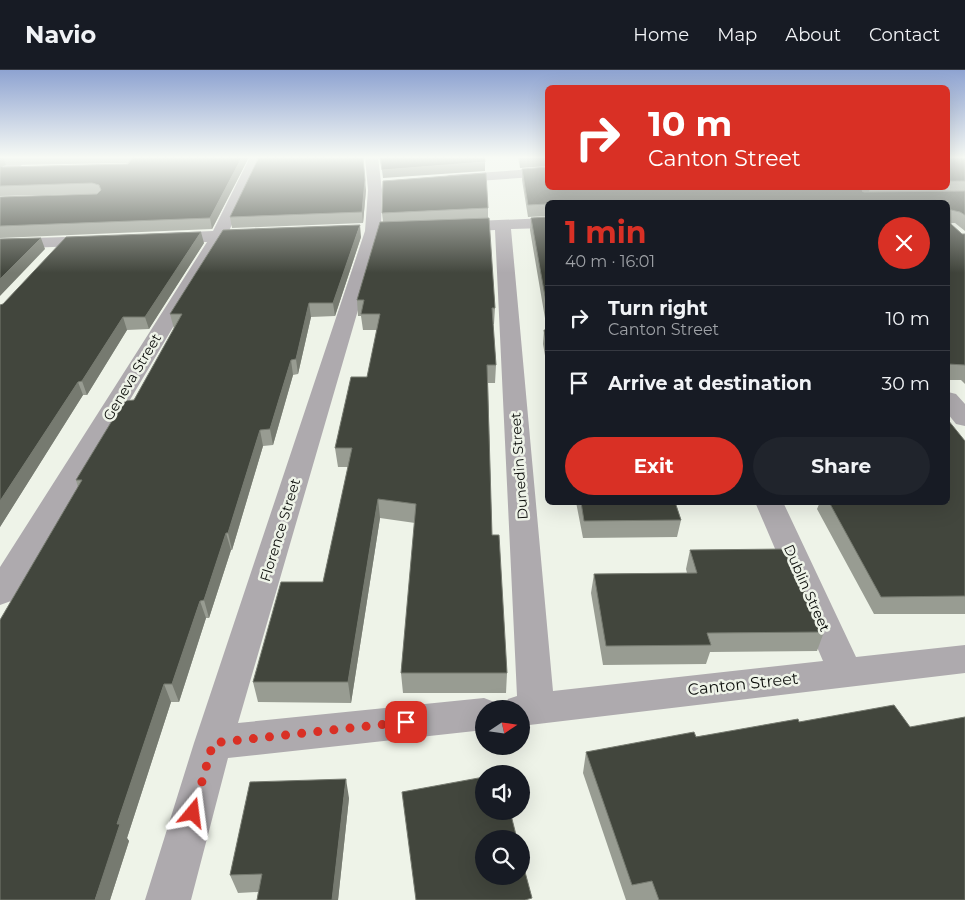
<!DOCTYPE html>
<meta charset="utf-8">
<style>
:root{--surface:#171b24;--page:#20242c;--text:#f1f3f6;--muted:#9ea1a6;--line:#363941;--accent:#d93025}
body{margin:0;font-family:Montserrat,sans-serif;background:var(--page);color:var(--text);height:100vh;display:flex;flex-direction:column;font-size:19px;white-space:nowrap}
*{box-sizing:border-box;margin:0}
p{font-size:16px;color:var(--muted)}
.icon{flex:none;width:28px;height:28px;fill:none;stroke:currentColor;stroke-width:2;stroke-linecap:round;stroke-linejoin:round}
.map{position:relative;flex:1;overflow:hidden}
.drawer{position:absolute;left:545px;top:130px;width:405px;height:305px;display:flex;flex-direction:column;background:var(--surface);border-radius:8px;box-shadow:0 5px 20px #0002}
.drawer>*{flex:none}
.hud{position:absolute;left:545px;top:15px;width:405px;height:105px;border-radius:8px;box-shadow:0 5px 20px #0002;background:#d93025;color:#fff;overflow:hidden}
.needle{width:32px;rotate:77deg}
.fabs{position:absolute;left:475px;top:630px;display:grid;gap:10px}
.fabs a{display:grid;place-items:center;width:55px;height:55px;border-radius:50%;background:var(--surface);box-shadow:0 5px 20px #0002;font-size:25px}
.pin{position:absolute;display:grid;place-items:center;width:42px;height:42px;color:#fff;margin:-21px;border-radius:10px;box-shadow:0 2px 8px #0006}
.me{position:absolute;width:55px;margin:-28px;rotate:16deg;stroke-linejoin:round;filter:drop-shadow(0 0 4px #0008)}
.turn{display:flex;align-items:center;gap:18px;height:105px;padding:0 20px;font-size:22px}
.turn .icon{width:65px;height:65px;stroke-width:2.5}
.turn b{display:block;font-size:35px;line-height:42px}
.round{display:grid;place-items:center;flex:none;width:52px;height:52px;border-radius:26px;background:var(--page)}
.headline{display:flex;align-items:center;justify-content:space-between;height:85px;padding:0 20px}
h1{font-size:30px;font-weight:700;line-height:38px;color:var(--accent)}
.primary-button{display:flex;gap:10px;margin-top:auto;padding:10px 20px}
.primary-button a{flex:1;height:58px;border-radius:30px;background:var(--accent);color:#fff;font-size:20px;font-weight:700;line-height:58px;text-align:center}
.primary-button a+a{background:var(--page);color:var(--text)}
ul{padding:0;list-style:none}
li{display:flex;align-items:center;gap:15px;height:65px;padding:0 20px;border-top:1px solid var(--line)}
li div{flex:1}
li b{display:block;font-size:19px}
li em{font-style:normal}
header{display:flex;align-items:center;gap:30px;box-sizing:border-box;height:70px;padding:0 25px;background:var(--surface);border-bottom:1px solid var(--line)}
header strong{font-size:24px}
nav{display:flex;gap:28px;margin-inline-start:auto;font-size:18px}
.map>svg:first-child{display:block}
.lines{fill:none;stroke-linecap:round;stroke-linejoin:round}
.street{fill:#aeaaae;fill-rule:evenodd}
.wall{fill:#989c92;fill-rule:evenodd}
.shaded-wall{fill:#767a70}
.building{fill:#42463d;stroke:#767a70}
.route{stroke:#d93025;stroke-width:9;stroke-dasharray:0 16.2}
.labels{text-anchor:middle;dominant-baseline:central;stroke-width:5;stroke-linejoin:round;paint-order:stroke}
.street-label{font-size:14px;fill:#0b0d0a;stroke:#eef3e8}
.near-street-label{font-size:16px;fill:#0b0d0a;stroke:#eef3e8}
</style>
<header>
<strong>Navio</strong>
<nav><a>Home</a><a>Map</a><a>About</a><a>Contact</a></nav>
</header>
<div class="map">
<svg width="965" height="830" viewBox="0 0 965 830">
<rect width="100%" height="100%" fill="#eef3e8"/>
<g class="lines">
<path class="street" d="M17,87H32L5,108L0,109V99Z
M250,87H263L229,161L262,162L264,165L262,168L224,171L11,531L0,535V497L207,172L164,173L158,172L156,168L158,164L164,163L213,161Z
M365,87H378L382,120L381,161L238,653L484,628L497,633L500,639H484V660L228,688L191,830H145L194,673L365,161L368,120Z
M548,98V106L449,113L442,109L449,105Z
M548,148V158L511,159L553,621L823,591L755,432H783L856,587L965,575V603L521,656V639H503L508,629L517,626L495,160L452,162L446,160L444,157L446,154L452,152Z
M99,166L105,167L107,171L105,175L0,179V169Z
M948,322L956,324L965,334V356L956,354L948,344Z"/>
</g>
<path class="wall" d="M0,87H249L212,159L0,168V127L97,124L0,126ZM126,93L129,94L2,97L6,95Z
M518,87H548L520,98Z
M948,87H965V161L955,153H951V154L962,164H965V314L961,310H948V132H548V146L528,147L522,110V99L548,118H948Z
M366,120L363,153L232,158L230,147Z
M488,138V148L495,238L494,254H493L496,295L495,313H488L492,465L507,603L506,623H403L401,603L415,453L380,448L351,633L258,632L253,612L323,512L348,397H338L335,378L367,307L377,260H363L361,246H358L357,230L383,152L382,143Z
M548,147V303L543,274L544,260H547L530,160L531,148Z
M361,167L335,246L311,247L298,304L293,305L273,375L263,376L232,480H231L209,548H206L179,632H171L127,768L129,771L110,830L78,417L76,410L134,330L174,259L170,244Z
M204,173L149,259L127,260L87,325H83L0,457V235Z
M965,371V544H874L817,439L820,432H948Z
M576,432H675L681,450L677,467L583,468Z
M690,480L824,562L817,581L710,582L706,594L603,595L591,523L594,504L687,503L686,499Z
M799,652L910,657L965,830H626L583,703L586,682Z
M349,728L338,830H257L258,822L238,823L230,805Z"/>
<path class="shaded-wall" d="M0,87H3L6,95L0,97Z
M242,87H249L212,159L210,148Z
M527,87H548V96L520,98V88Z
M485,92V101L383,108L382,100Z
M365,110L366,120L363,153L362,142Z
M864,118H870L868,126L862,121Z
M360,155L361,167L335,246L333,233Z
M201,162L204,173L149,259L145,247Z
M41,168L45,179L0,226V209Z
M309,233L311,247L298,304L296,289Z
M123,247L127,260L87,325L82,311Z
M291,290L293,305L273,375L270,359Z
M78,312L83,325L0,457V431Z
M260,360L263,376L232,480L228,463Z
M378,429L380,448L351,633L348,612Z
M226,463L231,480L209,548L204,530Z
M200,531L206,548L179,632L172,614Z
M164,614L171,632L127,768L129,771L110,830H95L117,754Z
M346,709L349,728L338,830H332Z"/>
<path class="building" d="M131,87H242L210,148L0,156V127L97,124L101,120L99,115L92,113L0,116V96L3,97L128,94L132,88Z
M259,87H363L365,110L362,142L230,147Z
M380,87H485V92L382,100Z
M948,87H965V111H948Z
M548,97V118H864L862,121L864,122L965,121V145L960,142L951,140V154L962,164H965V295L948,294V132H548V134L528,135L522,99Z
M486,103L488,138L382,143L383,111Z
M548,147V243L531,148Z
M489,148L495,238H492L496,295H487L492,465H499L507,603H401L416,434L378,429L348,612H253L281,512H323L352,378H335L351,307H367L380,244H361L364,230H357L380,152Z
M360,155L333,233H309L296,289L291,290L270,359L260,360L228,463H226L204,530L200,531L172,614H164L117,754H120L95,830H0V550L82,410H76L124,331L134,330L182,244H170L223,160Z
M201,162L145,247H123L82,311L78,312L0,431V235L3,234L66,167Z
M41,168L0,209V169Z
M544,260H548V283Z
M948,350L965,371V526L881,527L829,432H948Z
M581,432H675L681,450L584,451Z
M787,479L824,562L707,563L711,575L606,576L594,504L697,503L690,480Z
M894,635L910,657L965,647V830H659L652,811L632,815L586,682L694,662L696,667L798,649L799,652Z
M484,707V741H510L517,769H484V806H521V787L532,828L525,830H416L402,722Z
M346,709L332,830H257L262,804L230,805L250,712Z"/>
<linearGradient id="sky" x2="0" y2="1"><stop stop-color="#8ea3d1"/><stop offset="0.43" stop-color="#f7faf5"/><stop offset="1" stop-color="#f7faf5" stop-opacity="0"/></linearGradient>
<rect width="965" height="203" fill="url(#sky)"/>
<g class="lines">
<path class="route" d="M193,743L213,673L406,652"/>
</g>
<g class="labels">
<g class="street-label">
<text transform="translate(132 307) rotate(-59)">Geneva Street</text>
<text transform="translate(519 396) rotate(-94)">Dunedin Street</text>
<text transform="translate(280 460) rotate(-73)">Florence Street</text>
<text transform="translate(807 518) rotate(66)">Dublin Street</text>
</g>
<g class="near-street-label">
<text transform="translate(743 614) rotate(-6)">Canton Street</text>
</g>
</g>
</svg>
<div class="fabs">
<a><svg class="needle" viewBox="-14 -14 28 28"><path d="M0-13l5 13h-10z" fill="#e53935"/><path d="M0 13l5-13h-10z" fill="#9ea1a6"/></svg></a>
<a><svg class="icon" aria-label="sound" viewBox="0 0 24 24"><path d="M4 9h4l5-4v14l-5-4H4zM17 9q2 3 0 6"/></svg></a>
<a><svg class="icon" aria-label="search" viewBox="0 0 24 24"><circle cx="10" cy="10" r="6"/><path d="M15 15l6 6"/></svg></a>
</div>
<div class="pin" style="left:406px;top:652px;background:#d93025"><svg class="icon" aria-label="arrive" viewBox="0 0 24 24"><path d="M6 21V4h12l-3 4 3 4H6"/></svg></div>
<svg class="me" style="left:193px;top:743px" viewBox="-20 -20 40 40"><path d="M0-17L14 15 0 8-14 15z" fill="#d93025" stroke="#fff" stroke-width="4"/></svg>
<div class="hud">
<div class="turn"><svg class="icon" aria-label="right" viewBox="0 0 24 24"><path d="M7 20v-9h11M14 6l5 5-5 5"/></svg><div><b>10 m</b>Canton Street</div></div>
</div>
<section class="drawer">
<div class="headline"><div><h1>1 min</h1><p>40 m · 16:01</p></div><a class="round" style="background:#d93025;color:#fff"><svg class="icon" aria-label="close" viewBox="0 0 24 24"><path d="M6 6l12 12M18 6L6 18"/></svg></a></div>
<ul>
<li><svg class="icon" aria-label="right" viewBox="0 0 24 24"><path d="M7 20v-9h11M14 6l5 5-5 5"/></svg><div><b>Turn right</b><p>Canton Street</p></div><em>10 m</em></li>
<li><svg class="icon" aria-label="arrive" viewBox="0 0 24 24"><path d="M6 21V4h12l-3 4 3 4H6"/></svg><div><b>Arrive at destination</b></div><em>30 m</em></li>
</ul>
<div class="primary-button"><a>Exit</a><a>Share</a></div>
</section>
</div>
